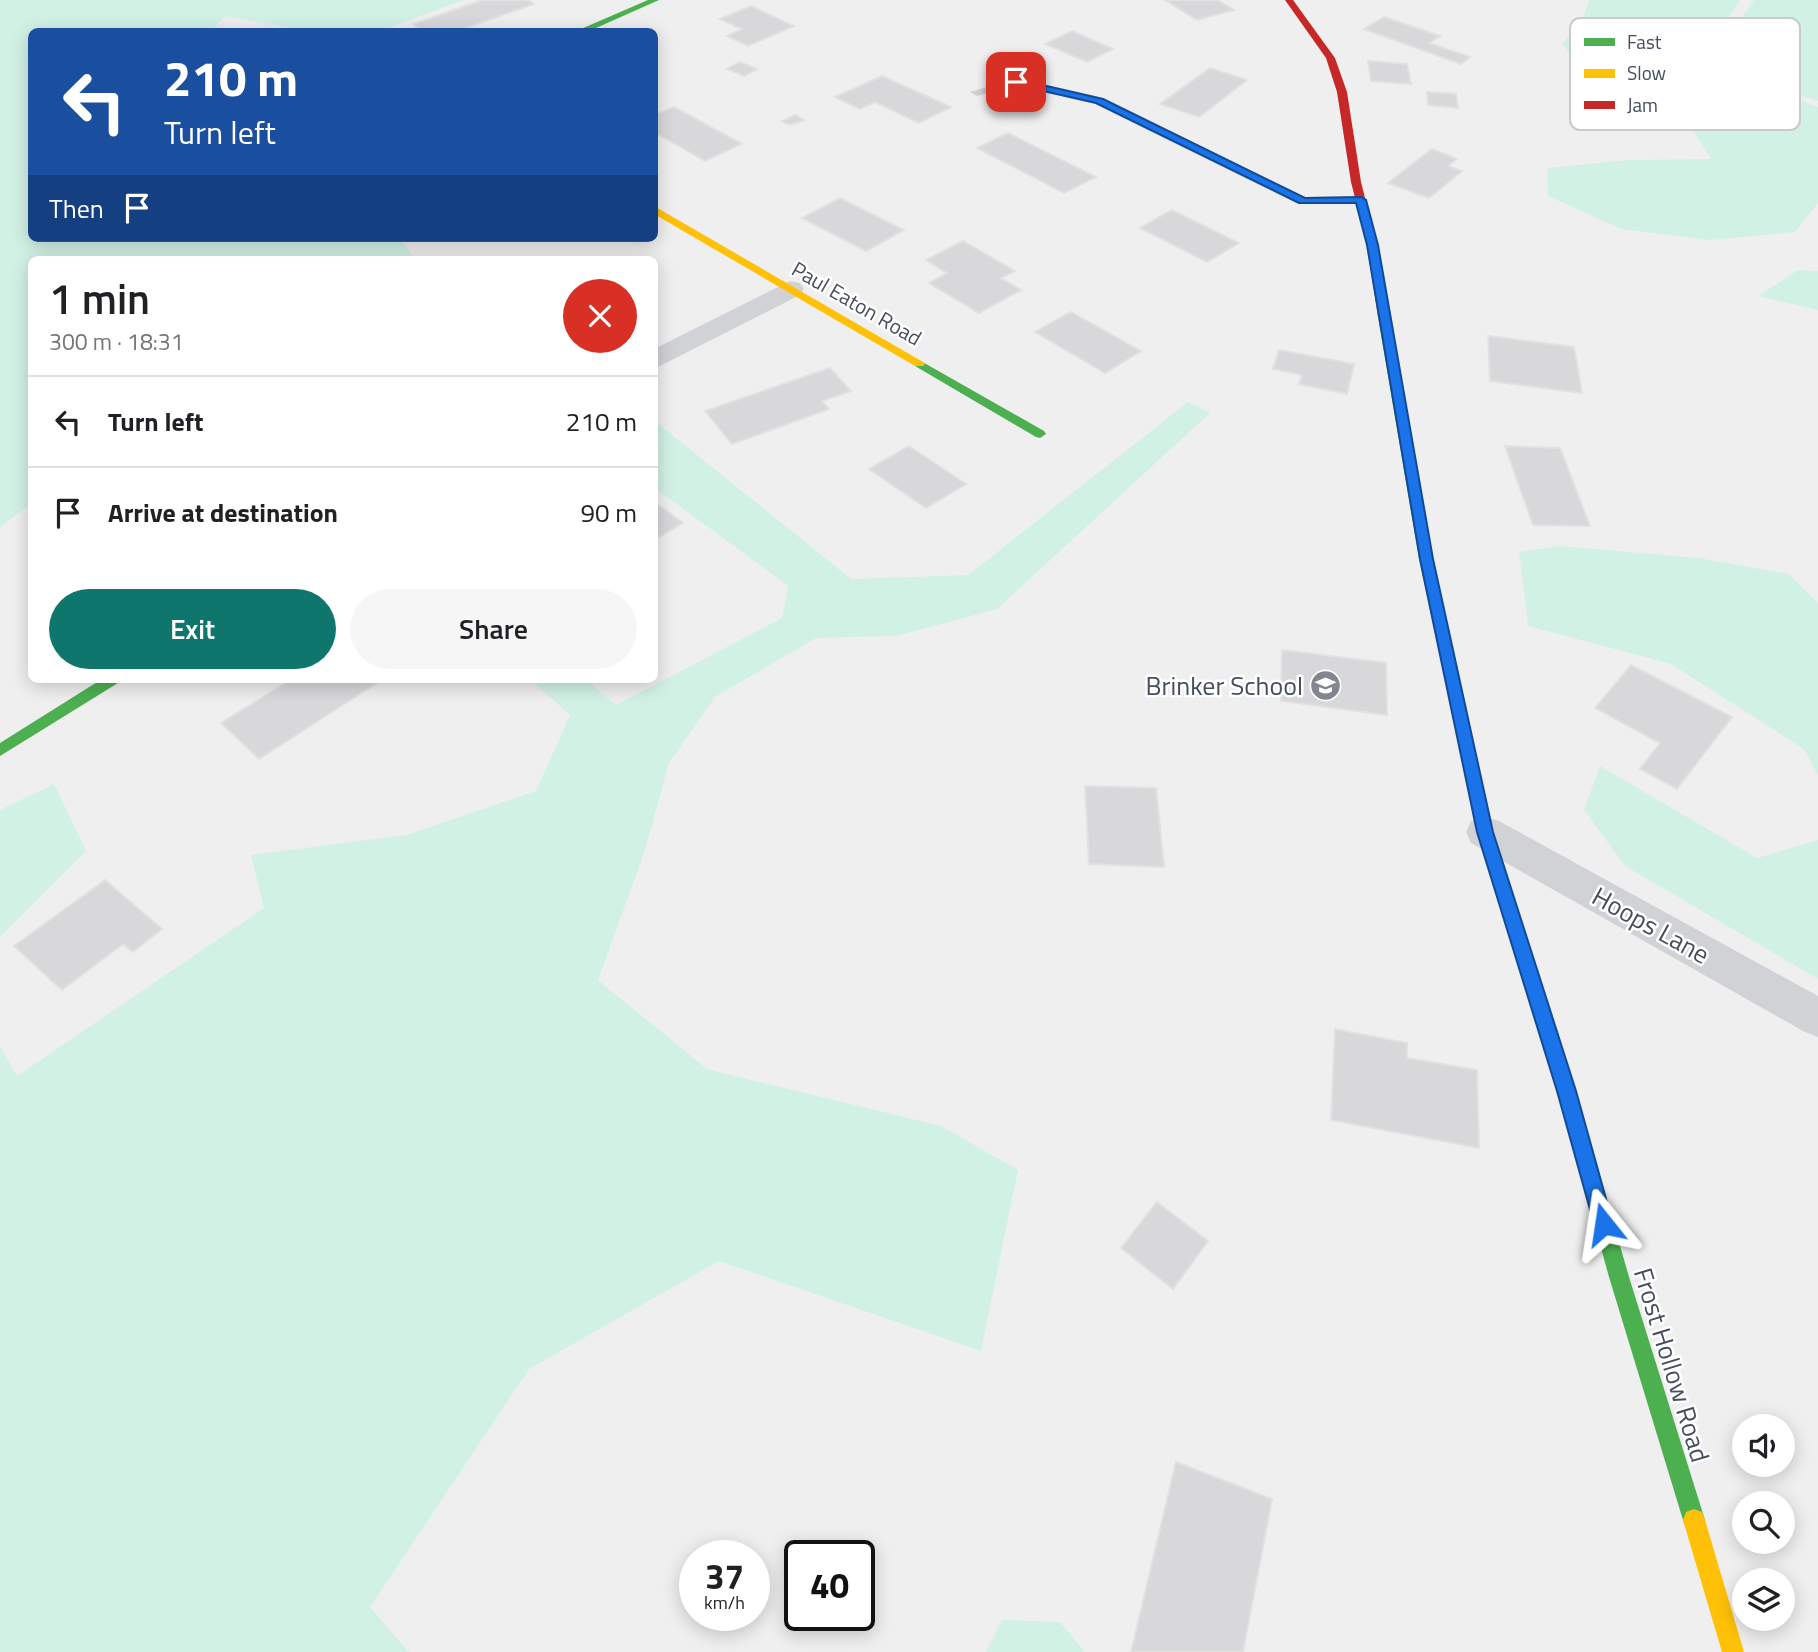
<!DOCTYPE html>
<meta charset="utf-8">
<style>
:root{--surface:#fff;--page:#f6f6f6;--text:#202124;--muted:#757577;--line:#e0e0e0;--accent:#0f766e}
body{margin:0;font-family:"Titillium Web",sans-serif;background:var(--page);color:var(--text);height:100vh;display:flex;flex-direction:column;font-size:26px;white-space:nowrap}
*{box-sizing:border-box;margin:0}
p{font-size:23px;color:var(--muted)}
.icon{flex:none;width:38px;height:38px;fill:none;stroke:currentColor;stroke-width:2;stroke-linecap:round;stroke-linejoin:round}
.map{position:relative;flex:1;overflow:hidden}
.drawer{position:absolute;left:28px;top:256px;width:630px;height:427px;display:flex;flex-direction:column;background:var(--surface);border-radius:10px;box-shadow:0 4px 18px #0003}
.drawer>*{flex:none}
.hud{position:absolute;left:28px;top:28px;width:630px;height:214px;border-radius:10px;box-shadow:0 4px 18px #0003;background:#1a4fa0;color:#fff;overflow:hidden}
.controls{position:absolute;left:1732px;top:1414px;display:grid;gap:14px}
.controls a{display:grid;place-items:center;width:63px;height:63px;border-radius:50%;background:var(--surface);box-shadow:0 4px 18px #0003;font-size:35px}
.speed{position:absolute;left:679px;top:1540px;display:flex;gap:14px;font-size:35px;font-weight:700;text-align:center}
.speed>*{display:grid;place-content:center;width:91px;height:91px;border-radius:50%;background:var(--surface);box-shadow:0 4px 18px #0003;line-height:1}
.speed small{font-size:18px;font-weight:400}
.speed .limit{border:4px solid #111;border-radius:10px;background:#fff;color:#111}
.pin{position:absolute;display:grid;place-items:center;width:60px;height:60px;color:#fff;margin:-30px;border-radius:14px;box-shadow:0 4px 10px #0006}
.me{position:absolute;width:77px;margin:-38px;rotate:345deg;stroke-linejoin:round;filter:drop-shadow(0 0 5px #0008)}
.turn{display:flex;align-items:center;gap:24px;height:147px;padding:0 21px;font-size:32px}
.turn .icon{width:91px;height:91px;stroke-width:2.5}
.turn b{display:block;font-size:49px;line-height:60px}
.then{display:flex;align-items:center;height:66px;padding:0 21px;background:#0003;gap:14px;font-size:26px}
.round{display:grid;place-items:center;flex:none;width:74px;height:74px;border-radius:37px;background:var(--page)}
.head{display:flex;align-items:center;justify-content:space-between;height:119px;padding:0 21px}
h1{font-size:42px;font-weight:600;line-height:52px}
.cta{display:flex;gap:14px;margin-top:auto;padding:14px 21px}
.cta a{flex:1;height:80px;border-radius:42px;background:var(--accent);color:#fff;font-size:28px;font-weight:600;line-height:80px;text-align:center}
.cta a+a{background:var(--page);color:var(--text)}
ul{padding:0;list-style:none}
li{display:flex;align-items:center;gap:21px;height:91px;padding:0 21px;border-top:2px solid var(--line)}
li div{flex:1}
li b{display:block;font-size:26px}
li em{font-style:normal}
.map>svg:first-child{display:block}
.green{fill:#d2f1e5}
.building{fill:#d8d8db;stroke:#e1e1e2;stroke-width:2}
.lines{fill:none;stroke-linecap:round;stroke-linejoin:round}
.lane{fill:#d1d2d6;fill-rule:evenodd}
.street{fill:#d1d2d6;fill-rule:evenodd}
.fast{fill:#4caf50;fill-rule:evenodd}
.slow{fill:#ffc107;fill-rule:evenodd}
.jam{fill:#c62828;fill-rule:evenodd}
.route{fill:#1a73e8;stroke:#114b97;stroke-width:2}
.labels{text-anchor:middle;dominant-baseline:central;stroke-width:5;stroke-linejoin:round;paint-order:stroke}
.far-street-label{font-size:21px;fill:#454d5e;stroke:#fff}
.poi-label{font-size:26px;fill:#454d5e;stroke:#fff;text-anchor:end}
.street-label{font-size:26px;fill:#454d5e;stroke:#fff}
.key{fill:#fff;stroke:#c7cacf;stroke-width:2}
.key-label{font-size:19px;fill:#454d5e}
</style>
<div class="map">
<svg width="1818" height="1652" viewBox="0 0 1818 1652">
<rect width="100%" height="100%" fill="#f0efef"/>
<path class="green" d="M0,0H464L380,31H308L225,16L211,31L32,32V238H399L416,259H32L31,504L0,527Z
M1589,0H1740L1711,46L1744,80L1818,107V203L1795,232L1710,240L1621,229L1548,196L1547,168L1627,160L1711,159L1687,120L1580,68L1562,44L1582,21Z
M1754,0H1818V101L1760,83L1722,44Z
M1798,270L1818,271V310L1758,296Z
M1188,402L1210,413L997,609L897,636L816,638L715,697L669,763L644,853L598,980L707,1069L941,1126L1018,1170L981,1351L719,1261L529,1369L370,1607L409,1652H0V1046L17,1076L264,908L251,855L406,835L536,791L570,715L529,679H585L616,705L782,618L788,586L655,488V421L851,579L968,575Z
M1560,546L1699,558L1789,574L1818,603V775L1804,749L1671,664L1528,626L1519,552Z
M1600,766L1757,858L1818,840V979L1625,866L1584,810Z
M54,784L86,851L0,937V810Z
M1002,1620L1060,1622L1085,1652H986Z"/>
<path class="building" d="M483,0H528L534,4L454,32H425L413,24Z
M1165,0H1217L1234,10L1197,20Z
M751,6L794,26L748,46L727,36L742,29L720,19Z
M1384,17L1440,36L1429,43L1470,57L1461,64L1364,29Z
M1072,31L1113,49L1087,62L1045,44Z
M1368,61L1407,64L1411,84L1371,81Z
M739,62L757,69L744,76L727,69Z
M1210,68L1247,80L1199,117L1160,104Z
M882,76L951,107L919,123L875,102L860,109L835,97Z
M1427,92L1456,94L1458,108L1428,105Z
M674,107L742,144L705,161L654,132V115Z
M796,115L804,120L790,125L782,121Z
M1008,133L1096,177L1064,193L977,148Z
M1432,149L1457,159L1448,166L1462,171L1429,198L1388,183Z
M840,198L904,230L866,251L802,218Z
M1172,210L1239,243L1207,262L1140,228Z
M963,241L1015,271L1001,278L1021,290L979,313L929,283L947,273L926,260Z
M1071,312L1141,351L1105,373L1035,332Z
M1488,336L1574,347L1582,393L1490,381Z
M1279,350L1354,364L1347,394L1299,384L1302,375L1273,369Z
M830,368L851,391L822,401L829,409L732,444L705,411Z
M909,446L966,484L926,508L869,469Z
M1505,446L1560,448L1590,526L1533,525Z
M656,503L683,523L654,540V504Z
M1282,650L1386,663L1387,715L1281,701Z
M1631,665L1732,717L1677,789L1640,769L1660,743L1595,708Z
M292,679H383L259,759L221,723Z
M1085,786L1156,788L1164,867L1089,864Z
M105,880L162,929L133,952L123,944L62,990L14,946Z
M1335,1029L1407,1043V1058L1477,1070L1479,1148L1331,1120Z
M1157,1202L1208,1241L1173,1289L1121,1248Z
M1176,1462L1272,1499L1243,1652H1131Z"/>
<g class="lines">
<path class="lane" d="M1016,78L1104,98L1305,197L1361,196L1368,200L1361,204H1298L1095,104L1016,86L977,96L970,92Z"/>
<path class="street" d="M790,281L800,283L804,289L800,295L654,369V349Z
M1485,817L1499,821L1818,996V1037L1803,1031L1471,843L1466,832L1471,821Z"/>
<path class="fast" d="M648,0H659L587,32H574Z
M1384,314L1390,317L1433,559L1454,656L1447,661L1440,656L1419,559L1378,317Z
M919,360L1044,431L1046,434L1040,438L1036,437L915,366V362Z
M102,679H120L118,683L0,756V743Z
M1568,1087L1574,1089L1577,1095L1629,1277L1705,1520L1702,1528L1694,1531L1686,1528L1683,1520L1609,1277L1559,1095L1562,1089Z"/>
<path class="slow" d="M654,206L923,362L925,364L923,366H915L654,214Z
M1694,1509L1702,1512L1705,1520L1744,1652H1722L1683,1520L1686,1512Z"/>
<path class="jam" d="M1285,0H1293L1335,58L1347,92L1361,182L1377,245L1390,317L1388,319L1378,317L1367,245L1351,182L1337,92L1326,58Z
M1447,651L1454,656L1493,832L1577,1095L1574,1101L1568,1103L1562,1101L1559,1095L1477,832L1440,656Z"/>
</g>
<path class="route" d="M1016,79L1103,99L1305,198L1361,197L1366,200L1378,245L1433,559L1493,832L1576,1091L1613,1224L1611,1231L1604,1234L1597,1231L1594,1224L1557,1091L1477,832L1420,559L1367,245L1356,203H1299L1096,103L1013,84Z"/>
<defs>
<symbol id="school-disc" viewBox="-11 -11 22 22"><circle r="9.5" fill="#818691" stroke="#fff"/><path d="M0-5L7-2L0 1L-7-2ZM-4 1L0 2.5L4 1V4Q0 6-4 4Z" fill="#fff"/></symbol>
</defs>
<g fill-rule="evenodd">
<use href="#school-disc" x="1308" y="668" width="35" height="35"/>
</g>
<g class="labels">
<g class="far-street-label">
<text transform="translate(857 303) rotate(30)">Paul Eaton Road</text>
</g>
<g class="poi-label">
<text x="1303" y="685">Brinker School</text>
</g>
<g class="street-label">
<text transform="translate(1651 925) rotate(29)">Hoops Lane</text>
<text transform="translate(1672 1365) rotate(73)">Frost Hollow Road</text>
</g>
</g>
<rect x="1570" y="18" width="230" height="112" rx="10" class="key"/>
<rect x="1584" y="38" width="31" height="8" fill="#4caf50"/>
<rect x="1584" y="69" width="31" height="9" fill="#ffc107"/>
<rect x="1584" y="101" width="31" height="8" fill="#c62828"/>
<g class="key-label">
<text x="1627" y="49">Fast</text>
<text x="1627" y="80">Slow</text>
<text x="1627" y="112">Jam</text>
</g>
</svg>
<div class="controls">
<a><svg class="icon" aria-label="sound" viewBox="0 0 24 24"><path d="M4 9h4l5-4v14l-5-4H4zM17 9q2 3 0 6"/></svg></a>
<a><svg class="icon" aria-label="search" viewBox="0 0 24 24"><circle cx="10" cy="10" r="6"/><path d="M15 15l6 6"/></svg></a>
<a><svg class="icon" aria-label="layers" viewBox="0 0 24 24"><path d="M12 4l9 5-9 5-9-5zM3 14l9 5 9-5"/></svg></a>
</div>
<div class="speed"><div>37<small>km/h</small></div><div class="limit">40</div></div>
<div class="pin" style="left:1016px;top:82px;background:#d93025"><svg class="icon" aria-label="arrive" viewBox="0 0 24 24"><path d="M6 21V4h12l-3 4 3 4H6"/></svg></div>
<svg class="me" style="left:1604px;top:1224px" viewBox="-20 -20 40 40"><path d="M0-17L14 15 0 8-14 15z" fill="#1a73e8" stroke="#fff" stroke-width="4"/></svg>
<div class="hud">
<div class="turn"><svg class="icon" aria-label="left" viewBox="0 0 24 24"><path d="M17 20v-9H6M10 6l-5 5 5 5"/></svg><div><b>210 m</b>Turn left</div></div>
<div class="then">Then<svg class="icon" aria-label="arrive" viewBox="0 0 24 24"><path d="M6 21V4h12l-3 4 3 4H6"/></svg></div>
</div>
<section class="drawer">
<div class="head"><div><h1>1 min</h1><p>300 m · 18:31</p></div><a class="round" style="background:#d93025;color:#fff"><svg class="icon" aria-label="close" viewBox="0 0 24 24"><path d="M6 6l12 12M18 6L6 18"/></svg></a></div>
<ul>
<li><svg class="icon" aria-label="left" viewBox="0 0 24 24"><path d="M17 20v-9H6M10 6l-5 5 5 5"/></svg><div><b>Turn left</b></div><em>210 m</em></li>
<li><svg class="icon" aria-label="arrive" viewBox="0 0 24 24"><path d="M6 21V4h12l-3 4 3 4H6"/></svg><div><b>Arrive at destination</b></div><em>90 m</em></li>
</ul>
<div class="cta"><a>Exit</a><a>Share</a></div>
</section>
</div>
